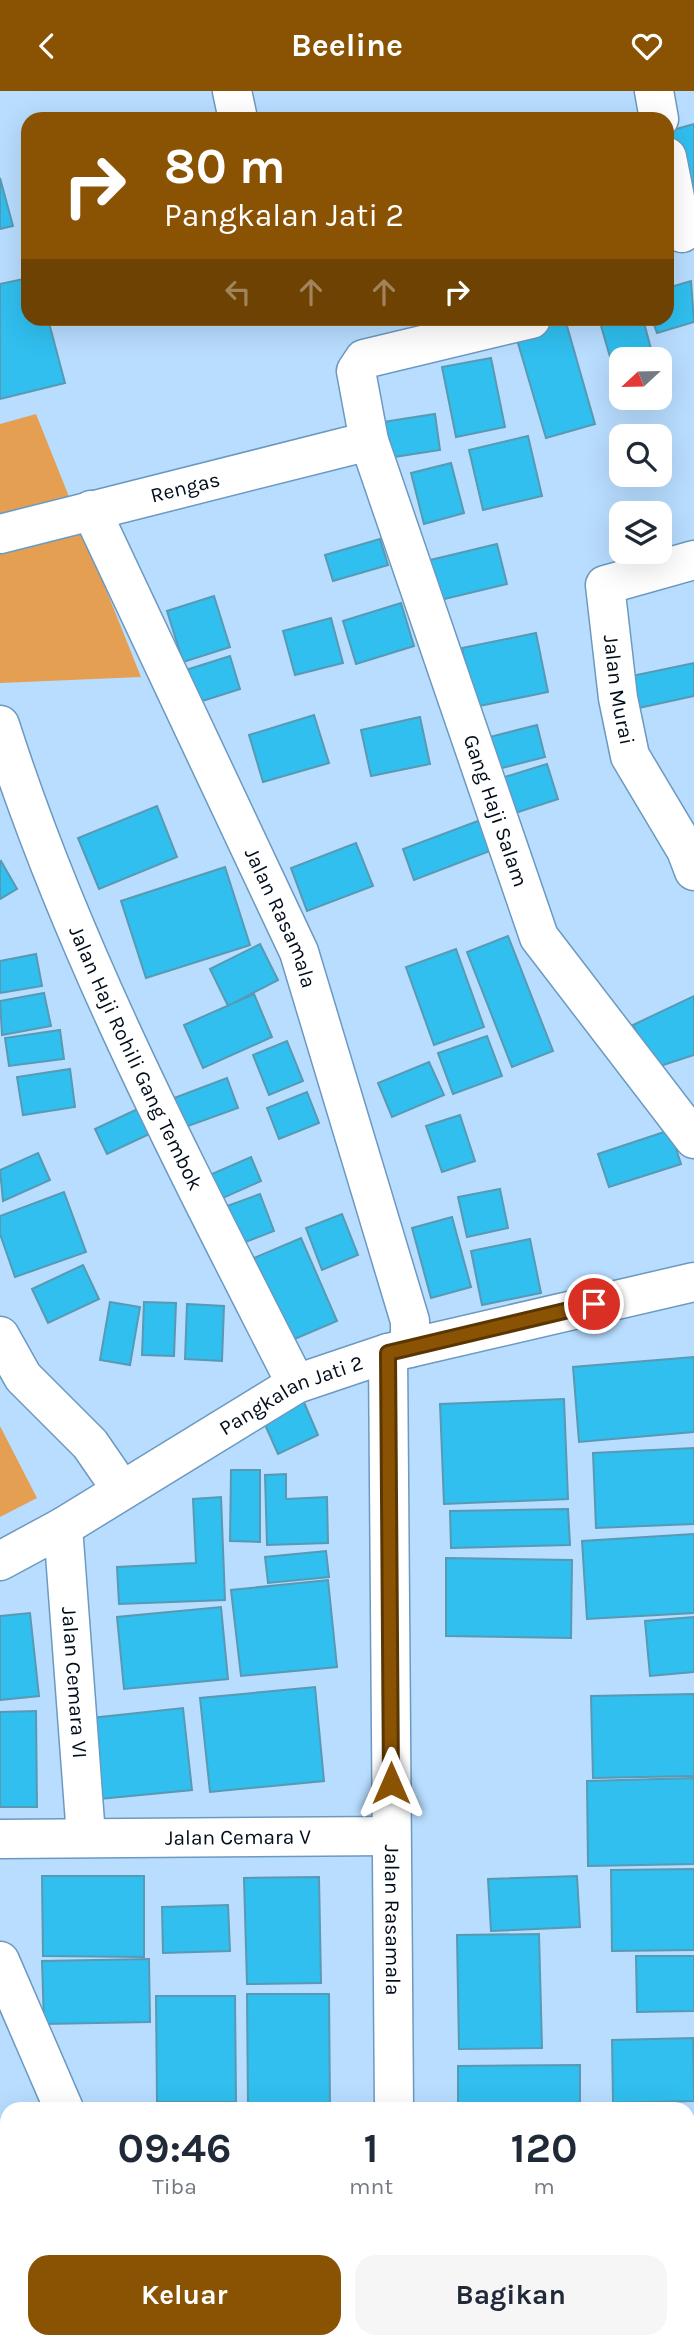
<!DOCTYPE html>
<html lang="id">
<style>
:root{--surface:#fff;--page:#f6f6f7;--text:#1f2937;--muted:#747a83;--accent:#8a5304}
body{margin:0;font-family:Karla,sans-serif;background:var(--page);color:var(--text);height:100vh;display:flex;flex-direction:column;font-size:26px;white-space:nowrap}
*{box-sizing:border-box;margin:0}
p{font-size:23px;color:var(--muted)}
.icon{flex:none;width:38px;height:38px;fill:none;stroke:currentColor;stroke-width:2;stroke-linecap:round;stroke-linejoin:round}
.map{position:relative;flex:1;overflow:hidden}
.details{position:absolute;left:0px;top:2011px;width:695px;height:247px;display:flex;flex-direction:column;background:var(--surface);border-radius:21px 21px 0 0;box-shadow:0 7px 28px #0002}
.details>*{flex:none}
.banner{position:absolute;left:21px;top:21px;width:653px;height:214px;border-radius:21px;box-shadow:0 7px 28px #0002;background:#8a5304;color:#fff;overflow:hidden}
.needle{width:46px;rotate:248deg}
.fabs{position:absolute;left:609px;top:256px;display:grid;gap:14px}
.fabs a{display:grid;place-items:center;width:63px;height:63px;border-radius:14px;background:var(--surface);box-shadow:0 7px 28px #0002;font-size:35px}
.pin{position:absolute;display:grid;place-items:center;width:60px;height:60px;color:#fff;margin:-30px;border:4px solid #fff;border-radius:50%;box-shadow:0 2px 7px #0007}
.me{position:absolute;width:77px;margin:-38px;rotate:0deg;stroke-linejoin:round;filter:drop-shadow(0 0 5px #0008)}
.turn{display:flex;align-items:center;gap:24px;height:147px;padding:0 28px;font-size:32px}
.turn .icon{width:91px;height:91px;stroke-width:2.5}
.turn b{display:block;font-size:49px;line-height:60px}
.lanes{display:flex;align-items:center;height:66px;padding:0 28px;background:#0003;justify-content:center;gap:35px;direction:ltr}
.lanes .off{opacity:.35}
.eta{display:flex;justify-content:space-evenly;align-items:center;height:119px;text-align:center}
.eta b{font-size:42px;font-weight:700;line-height:49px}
.primary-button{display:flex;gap:14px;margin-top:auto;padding:14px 28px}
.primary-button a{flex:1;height:80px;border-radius:21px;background:var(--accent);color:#fff;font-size:28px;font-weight:700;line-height:80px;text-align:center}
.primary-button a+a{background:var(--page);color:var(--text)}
header{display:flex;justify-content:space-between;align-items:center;height:91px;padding:0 28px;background:var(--accent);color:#fff;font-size:32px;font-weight:700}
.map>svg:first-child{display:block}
.green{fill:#e59f53}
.building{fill:#30bfef;stroke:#5899b3;stroke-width:2}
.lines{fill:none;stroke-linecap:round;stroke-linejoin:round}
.street-casing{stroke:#6c99c0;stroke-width:41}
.secondary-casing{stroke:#6c99c0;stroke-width:41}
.street{stroke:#fff;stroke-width:38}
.secondary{stroke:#fff;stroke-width:38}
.route-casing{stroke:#5a3603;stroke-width:18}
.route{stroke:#8a5304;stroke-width:12}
.labels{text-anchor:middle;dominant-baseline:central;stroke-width:5;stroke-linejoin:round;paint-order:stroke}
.street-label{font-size:21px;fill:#000d1b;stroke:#f5fafe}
</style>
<header><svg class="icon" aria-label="back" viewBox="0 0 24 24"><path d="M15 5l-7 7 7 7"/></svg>Beeline<svg class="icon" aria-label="heart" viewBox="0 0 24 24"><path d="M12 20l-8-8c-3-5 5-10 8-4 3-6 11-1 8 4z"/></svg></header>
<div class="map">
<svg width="694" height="2256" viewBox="0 0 694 2256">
<rect width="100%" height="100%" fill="#b8ddff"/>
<path class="green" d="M36,323L141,586L0,592V333Z
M0,1335L37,1407L0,1426Z"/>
<path class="building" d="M694,33V112L690,113L669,40Z
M0,87L13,135L0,138Z
M28,187V228H48L65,292L0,308V193Z
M691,190L694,231L657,242L652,228H667V197Z
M565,228L595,333L546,347L515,242Z
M599,228H643L653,265L621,268V274L613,276Z
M491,267L505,336L456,346L442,276Z
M435,323L440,359L381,368L376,332Z
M528,345L542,405L483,419L469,359Z
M451,372L464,422L424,433L411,382Z
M380,448L388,474L333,490L325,464Z
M497,453L507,493L436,510L426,470Z
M214,505L230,556L183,571L167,520Z
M401,512L414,555L356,573L343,530Z
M331,527L343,572L295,584L283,540Z
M536,542L548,601L474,616L462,557Z
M230,565L240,598L196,612L186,579Z
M694,572V605L634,618L627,586Z
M314,624L329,672L263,691L249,644Z
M420,626L430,673L371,685L361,639Z
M537,634L545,666L498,678L490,646Z
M547,673L558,708L509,724L498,688Z
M157,715L177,766L99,798L78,747Z
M483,728L495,758L414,789L403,758Z
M356,752L373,795L307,820L291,777Z
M1,770L17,798L0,808V771Z
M225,776L250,854L146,887L121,810Z
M508,845L553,960L512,976L467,861Z
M260,853L278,889L228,915L210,878Z
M456,858L484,936L434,954L406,876Z
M36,863L42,895L0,902V870Z
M44,902L51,935L2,944L0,910Z
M254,903L272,946L203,977L184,934Z
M694,905V964L654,977L633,934Z
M60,939L64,968L9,975L5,947Z
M487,945L502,985L453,1003L438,962Z
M287,950L303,990L269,1004L253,964Z
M429,971L444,1004L392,1026L378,992Z
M70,978L75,1016L23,1024L17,986Z
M227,987L238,1017L177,1039L166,1010Z
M307,1001L319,1032L279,1048L267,1017Z
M148,1013L160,1038L107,1063L95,1038Z
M460,1024L475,1070L442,1081L426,1035Z
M670,1039L681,1073L609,1096L598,1063Z
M38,1062L50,1089L3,1110L0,1079Z
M251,1066L261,1090L216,1110L205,1086Z
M500,1098L508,1137L467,1146L458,1106Z
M64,1101L86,1161L15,1186L0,1143V1125Z
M260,1103L274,1140L230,1157L216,1119Z
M342,1123L358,1164L322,1179L306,1137Z
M452,1126L471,1196L431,1207L412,1137Z
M301,1147L337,1230L283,1253L247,1170Z
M530,1148L541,1202L482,1214L471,1160Z
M83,1174L99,1208L48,1232L32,1198Z
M110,1211L140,1216L130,1274L100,1269Z
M144,1211L176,1212L174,1265L142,1264Z
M187,1213L224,1215L222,1270L185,1268Z
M694,1266V1341L579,1351L573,1276Z
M564,1308L568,1408L444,1413L440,1313Z
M303,1309L318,1344L278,1363L262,1327Z
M694,1357V1433L596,1437L593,1362Z
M231,1379H260V1451L230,1450Z
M286,1383V1408L327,1406L328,1452L267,1454L265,1384Z
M221,1406L225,1509L119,1513L117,1476L196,1472L193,1408Z
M568,1418L570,1454L451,1457L450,1420Z
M694,1443V1522L587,1528L582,1450Z
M326,1460L329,1486L268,1492L265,1466Z
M446,1467L572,1469L571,1547L446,1545Z
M328,1489L337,1576L241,1585L231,1499Z
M221,1516L228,1588L124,1598L117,1526Z
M30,1522L39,1605L0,1609V1525Z
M694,1526V1581L650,1585L645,1530Z
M315,1596L324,1690L210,1701L200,1607Z
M694,1603V1685L593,1687L591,1605Z
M183,1617L192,1699L90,1709L82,1628Z
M36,1620L37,1716H0V1621Z
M694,1687V1773L588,1775L587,1690Z
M694,1778V1859L612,1860L611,1779Z
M42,1785H144V1866L43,1865Z
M577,1785L580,1836L491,1840L488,1788Z
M319,1786L321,1892L247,1893L244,1787Z
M228,1814L230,1860L163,1862L162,1816Z
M539,1843L542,1957L459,1958L457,1844Z
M636,1865H694V1920L637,1921Z
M149,1868L150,1931L44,1933L42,1870Z
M247,1903H329L330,2018H248Z
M156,1905H235L236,2011H157Z
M693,1947L694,2010L613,2012L612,1949Z
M580,1974V2018H458V1975Z
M688,2044H694V2111H688Z
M688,2117H694V2182H688Z
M688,2198H694V2256H606V2250H688Z
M0,2204H7V2250H16V2256H0Z
M28,2250H123L122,2256H28Z
M140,2250H212V2256H140Z
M228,2250H328V2256H228Z"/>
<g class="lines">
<defs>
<g id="street">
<path d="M232,0L238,28"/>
<path d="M654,0L659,28"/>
<path d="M667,66L682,142"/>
<path id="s1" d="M531,228L364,268L356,280L369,350L539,846L694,1048"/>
<path id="s2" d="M91,419L299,861L410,1230V1257"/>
<path id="s3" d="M0,443L369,350"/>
<path id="s4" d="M694,469L605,494L618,607L630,665L686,759L694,780"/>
<path id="s5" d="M0,634C73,863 187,1078 296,1293"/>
<path d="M0,1245L23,1286L90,1353L121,1398"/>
<path id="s6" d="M388,1262L394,2018"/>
<path id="s7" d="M63,1436L86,1745"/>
<path id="s8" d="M0,1748L391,1745"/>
<path d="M0,1870L64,2018"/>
<path d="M395,2250V2256"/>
</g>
<g id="secondary">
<path id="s9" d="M0,1470L63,1436L296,1293L388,1262L694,1191"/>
</g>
</defs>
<use href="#street" class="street-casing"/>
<use href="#secondary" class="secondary-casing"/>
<use href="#street" class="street"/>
<use href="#secondary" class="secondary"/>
</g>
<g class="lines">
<defs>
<path id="route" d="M391,1692L388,1262L594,1213"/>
</defs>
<use href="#route" class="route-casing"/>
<use href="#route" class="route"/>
</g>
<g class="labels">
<g class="street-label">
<text stroke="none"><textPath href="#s3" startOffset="191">Rengas</textPath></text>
<text stroke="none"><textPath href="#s4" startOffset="198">Jalan Murai</textPath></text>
<text stroke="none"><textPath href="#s1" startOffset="648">Gang Haji Salam</textPath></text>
<text stroke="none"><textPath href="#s2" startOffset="450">Jalan Rasamala</textPath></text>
<text stroke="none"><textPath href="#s5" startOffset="360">Jalan Haji Rohili Gang Tembok</textPath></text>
<text stroke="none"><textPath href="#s9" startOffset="336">Pangkalan Jati 2</textPath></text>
<text stroke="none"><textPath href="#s7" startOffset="156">Jalan Cemara VI</textPath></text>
<text stroke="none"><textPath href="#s8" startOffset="238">Jalan Cemara V</textPath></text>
<text stroke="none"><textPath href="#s6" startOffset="567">Jalan Rasamala</textPath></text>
</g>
</g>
</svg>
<div class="fabs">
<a><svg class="needle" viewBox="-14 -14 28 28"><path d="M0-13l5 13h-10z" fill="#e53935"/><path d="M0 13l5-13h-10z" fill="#747a83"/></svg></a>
<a><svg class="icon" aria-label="search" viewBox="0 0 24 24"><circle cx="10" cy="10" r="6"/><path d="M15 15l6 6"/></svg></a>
<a><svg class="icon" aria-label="layers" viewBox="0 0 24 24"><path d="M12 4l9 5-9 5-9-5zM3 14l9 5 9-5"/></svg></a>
</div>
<div class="pin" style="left:594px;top:1213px;background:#d93025"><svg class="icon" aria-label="arrive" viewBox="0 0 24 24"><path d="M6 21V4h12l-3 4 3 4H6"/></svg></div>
<svg class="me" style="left:391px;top:1692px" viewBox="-20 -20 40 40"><path d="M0-17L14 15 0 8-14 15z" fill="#8a5304" stroke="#fff" stroke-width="4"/></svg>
<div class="banner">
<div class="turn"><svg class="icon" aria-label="right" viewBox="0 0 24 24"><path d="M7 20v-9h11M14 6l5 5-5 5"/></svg><div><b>80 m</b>Pangkalan Jati 2</div></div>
<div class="lanes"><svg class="icon off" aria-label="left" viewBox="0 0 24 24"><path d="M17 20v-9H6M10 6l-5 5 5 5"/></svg><svg class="icon off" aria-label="ahead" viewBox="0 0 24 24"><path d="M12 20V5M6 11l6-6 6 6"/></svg><svg class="icon off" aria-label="ahead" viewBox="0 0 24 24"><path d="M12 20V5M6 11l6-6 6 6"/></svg><svg class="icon" aria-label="right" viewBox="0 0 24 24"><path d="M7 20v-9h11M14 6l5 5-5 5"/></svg></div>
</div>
<section class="details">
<div class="eta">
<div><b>09:46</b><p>Tiba</p></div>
<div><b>1</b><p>mnt</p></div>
<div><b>120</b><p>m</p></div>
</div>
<div class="primary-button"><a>Keluar</a><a>Bagikan</a></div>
</section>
</div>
